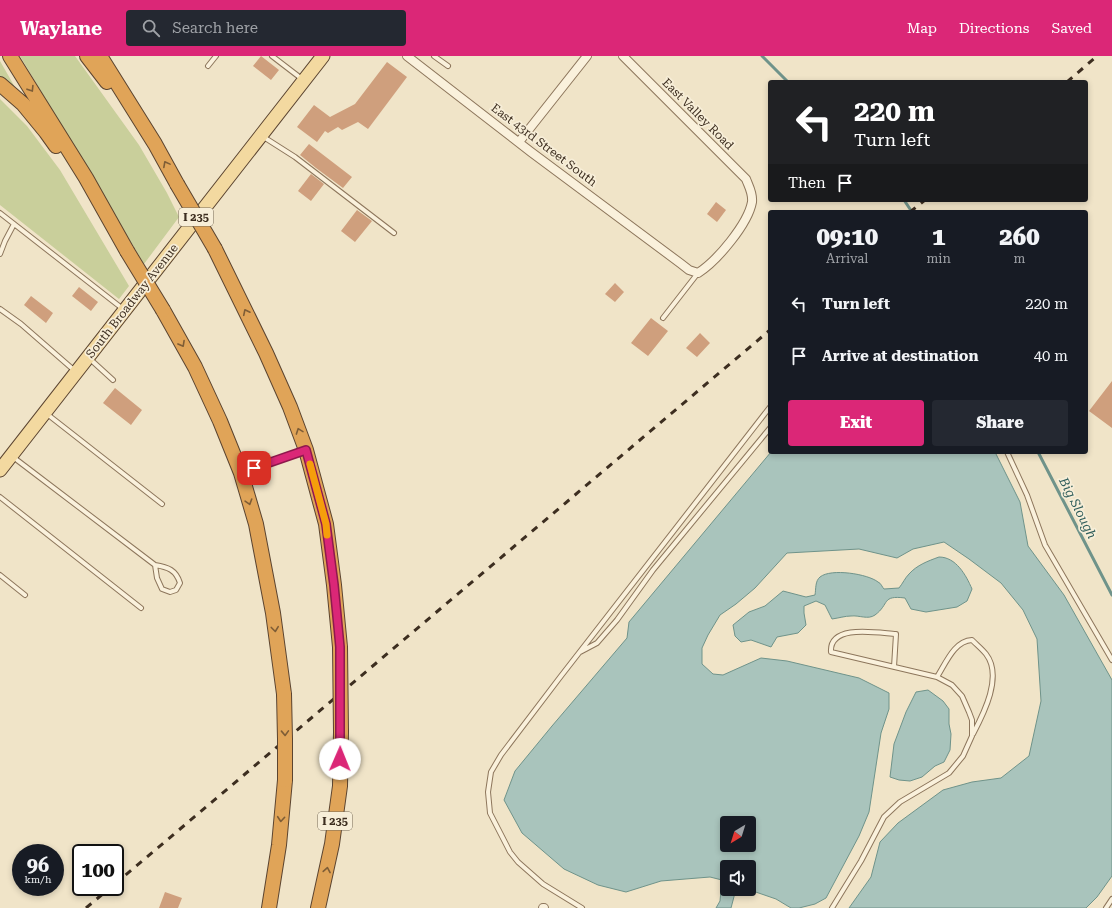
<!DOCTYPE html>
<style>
:root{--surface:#171b24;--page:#242831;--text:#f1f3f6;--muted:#9ea1a6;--accent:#db2777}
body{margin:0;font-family:"Roboto Serif",serif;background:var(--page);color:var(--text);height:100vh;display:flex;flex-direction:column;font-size:15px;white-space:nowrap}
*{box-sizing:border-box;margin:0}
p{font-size:13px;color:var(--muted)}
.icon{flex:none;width:22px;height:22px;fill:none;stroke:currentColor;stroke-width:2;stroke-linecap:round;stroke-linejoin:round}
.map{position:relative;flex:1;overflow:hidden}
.drawer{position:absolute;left:768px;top:154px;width:320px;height:244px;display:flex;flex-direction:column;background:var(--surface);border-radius:4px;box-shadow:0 2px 6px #0003}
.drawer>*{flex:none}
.guide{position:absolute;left:768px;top:24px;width:320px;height:122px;border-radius:4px;box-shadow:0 2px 6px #0003;background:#202124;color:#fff;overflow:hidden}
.needle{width:26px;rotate:218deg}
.buttons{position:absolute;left:720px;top:760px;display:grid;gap:8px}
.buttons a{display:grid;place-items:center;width:36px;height:36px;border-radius:4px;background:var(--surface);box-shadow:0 2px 6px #0003;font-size:20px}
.speed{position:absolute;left:12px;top:788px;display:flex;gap:8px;font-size:20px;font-weight:700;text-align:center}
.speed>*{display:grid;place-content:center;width:52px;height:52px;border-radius:50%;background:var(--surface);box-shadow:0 2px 6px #0003;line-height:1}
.speed small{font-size:10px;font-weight:400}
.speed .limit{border:2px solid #111;border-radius:6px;background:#fff;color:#111}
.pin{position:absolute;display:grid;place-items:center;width:34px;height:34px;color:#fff;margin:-17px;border-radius:8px;box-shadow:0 2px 6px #0006}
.me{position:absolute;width:44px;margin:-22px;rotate:1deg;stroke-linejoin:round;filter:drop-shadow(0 0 3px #0008)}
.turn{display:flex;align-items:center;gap:14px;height:84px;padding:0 20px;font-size:18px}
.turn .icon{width:52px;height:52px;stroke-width:2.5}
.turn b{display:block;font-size:28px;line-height:34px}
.then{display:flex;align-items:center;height:38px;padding:0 20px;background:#0003;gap:8px;font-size:15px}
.eta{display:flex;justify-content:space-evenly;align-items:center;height:68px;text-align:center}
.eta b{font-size:24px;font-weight:800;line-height:28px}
.primary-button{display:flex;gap:8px;margin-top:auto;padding:8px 20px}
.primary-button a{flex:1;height:46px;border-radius:4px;background:var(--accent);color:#fff;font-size:16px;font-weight:800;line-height:46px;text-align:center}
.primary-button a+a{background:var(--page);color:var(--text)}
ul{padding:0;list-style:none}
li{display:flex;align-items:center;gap:12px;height:52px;padding:0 20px}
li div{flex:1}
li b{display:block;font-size:15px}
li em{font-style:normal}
header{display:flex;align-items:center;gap:24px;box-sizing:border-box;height:56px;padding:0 20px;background:var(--accent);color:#fff}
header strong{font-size:19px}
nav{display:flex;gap:22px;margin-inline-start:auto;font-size:14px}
.search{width:280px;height:36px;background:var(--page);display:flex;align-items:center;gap:10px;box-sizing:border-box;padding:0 14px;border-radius:4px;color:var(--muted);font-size:15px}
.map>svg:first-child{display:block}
.green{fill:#c9cf9b}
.water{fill:#a9c4bc;stroke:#6f938a;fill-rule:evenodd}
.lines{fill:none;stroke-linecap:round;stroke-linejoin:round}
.stream{stroke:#6f938a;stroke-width:3}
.building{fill:#cf9f7d}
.lane-casing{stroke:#8d765c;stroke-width:6}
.street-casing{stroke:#8d765c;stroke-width:10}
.primary-casing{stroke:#5b4430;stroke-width:15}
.highway-casing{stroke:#5b4430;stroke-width:16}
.lane{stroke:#faf1dc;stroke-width:4}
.street{stroke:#faf1dc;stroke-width:8}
.primary{stroke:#f3d9a0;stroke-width:13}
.highway{stroke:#e0a458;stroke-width:14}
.rail{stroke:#3d2e20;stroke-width:3;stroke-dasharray:7 7;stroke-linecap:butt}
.highway-bridge-casing{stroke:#5b4430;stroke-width:16;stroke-linecap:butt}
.highway-bridge{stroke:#e0a458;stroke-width:14}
.oneway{stroke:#7e5d36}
.route-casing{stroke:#8e194d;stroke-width:10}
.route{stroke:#db2777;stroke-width:7}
.slow{stroke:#f59e0b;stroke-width:7}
.labels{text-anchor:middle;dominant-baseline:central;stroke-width:3.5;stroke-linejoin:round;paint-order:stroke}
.shield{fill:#f7eed8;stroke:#756857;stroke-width:1}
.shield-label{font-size:11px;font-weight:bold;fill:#3d2e20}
.street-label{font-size:12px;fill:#3d2e20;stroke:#f7eed8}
.water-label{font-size:13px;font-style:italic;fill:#2f5d5a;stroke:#f7eed8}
</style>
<header>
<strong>Waylane</strong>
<div class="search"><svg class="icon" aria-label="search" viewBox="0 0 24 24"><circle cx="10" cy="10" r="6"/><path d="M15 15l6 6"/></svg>Search here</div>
<nav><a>Map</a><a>Directions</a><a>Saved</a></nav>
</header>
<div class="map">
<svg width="1112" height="852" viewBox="0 0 1112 852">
<rect width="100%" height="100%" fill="#f0e4c8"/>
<path class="green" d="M20,0H75L139,89L167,137L179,161L144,208Z
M0,5L20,40L0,21Z
M0,43L27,70L60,114L129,230L119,243L0,149Z"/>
<path class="water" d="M771,396H995L1020,446L1028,490L1064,539L1112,624V820L1097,841L1086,852H849L871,821L880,786L898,767L943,734L972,726L1001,722L1029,700L1041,645L1037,583L1023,554L1001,527L969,503L944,486L913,493L897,502L859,493L787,497L755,532L736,548L720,559L708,579L702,592V608L713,618L723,619L761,602L787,605L859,622L889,637V653L881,677L869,756L859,780L826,842L815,848L799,852H791L776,843L747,833H749V811H727V833H736L731,852H716L720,845L722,824L710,821L661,825L626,836L598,829L564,813L522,777L504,744L515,715L552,670L627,582L629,566ZM727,767H749V789H727Z
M939,501C956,501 966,519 972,533L967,545L957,551L926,556L911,553L905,542C881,539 890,548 875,559C868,564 859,559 851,560C845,560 839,562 832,563L825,549L816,545L804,550V557L806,569L798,577L777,581L771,591L751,584L741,586L735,580L733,569L749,556L765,550L783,535L806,541L815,539C816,533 815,525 820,521C831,512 868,518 878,526C881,527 882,531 884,533L899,532C903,527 905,522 909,518C917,509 928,505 939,501Z
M928,634L943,645L949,653V668L951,678L950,694L944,706L935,710L922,721L910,725L899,724L890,721L894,688L906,656L916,636Z"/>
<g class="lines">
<path class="stream" d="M762,0L788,26
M904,144L912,156
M1038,396L1112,539"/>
</g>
<path class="building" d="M261,0L279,14L271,24L253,10Z
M387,6L407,21L368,73L358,66L342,74L338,71L328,77L325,75L317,86L297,71L314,49L330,61L355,48Z
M309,88L352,121L343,132L316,112L300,99Z
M311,118L324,128L311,145L298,135Z
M716,146L726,154L717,166L707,158Z
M357,154L372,165L355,186L341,175Z
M615,227L624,236L615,246L605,238Z
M79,231L98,246L91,255L72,240Z
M31,240L53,257L46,267L24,249Z
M651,262L668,275L648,300L631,287Z
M700,277L710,287L697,301L686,292Z
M1112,325V372L1089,355Z
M115,332L142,354L131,369L103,347Z
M165,836L182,842L178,852H159Z"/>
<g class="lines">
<defs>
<path id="lane" d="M272,0L302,23
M434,0L448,10
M208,10L216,0
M262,80L295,101L394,177
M0,157L123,253
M0,198L5,185L14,168
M0,253L21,268L75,315
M663,262L698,217
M90,303L113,324
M47,358L162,448
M1007,396L1027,439L1045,489L1112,604
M13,401L155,509C168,511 176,514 180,527L176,534L170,536L162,533L157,522L155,509
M244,416L304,395
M0,441L141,552
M0,519L25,539
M580,596L597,587L617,564L653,514L770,372
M937,621C946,607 954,585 972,584C977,589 982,593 986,598C1003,620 984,657 973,678
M582,852L543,828L518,806L510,796L490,757L488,736L491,716L501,699L561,620L770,351
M832,852L861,805L884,761L900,746L949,717L963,700L972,680V664L969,656L962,640L952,629L937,621L831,596C829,567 879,577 896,578L894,611
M1106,852L1112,843"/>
<path id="street" d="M407,0L531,96L680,207L689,214L698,217C717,205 748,168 752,146C753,137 749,131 746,123L623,0
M519,86L587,0
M543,852H544"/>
<path id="primary" d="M0,414L323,0"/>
<path id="highway" d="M10,0L86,122L127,195
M87,0L107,26
M100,0L155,88L177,128
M0,28L23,48L46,76L56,90
M215,193L266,297L290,351L306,394L326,468L334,529L340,591
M163,254L195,311L220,365L241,417L256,468L273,557L284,638
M269,852L279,789L285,724
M318,852L332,788L340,730L341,676"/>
</defs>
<use href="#lane" class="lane-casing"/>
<use href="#street" class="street-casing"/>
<use href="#primary" class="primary-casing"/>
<use href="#highway" class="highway-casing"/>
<use href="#lane" class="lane"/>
<use href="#street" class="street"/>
<use href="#primary" class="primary"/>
<use href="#highway" class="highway"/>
<path class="rail" d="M1067,26L1097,0
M910,156L925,144
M115,828L770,274
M86,852L111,831"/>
<defs>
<path id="highway-bridge" d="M177,128L215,193
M127,195L163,254
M340,591L341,676
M284,638L285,683V724"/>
</defs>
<use href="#highway-bridge" class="highway-bridge-casing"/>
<use href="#highway-bridge" class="highway-bridge"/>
</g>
<defs><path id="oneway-chevron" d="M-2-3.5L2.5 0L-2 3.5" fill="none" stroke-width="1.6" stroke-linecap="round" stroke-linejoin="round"/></defs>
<g class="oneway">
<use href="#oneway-chevron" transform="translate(31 33) rotate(58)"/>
<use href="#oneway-chevron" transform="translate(166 108) rotate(-118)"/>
<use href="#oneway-chevron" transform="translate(246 256) rotate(-116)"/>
<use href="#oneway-chevron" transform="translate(182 288) rotate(61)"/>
<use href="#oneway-chevron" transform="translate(299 375) rotate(-110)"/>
<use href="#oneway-chevron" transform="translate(249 446) rotate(73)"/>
<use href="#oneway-chevron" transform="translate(275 573) rotate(83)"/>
<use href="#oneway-chevron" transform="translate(285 677) rotate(88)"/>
<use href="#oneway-chevron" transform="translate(281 763) rotate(95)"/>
<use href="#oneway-chevron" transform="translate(327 814) rotate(-80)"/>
</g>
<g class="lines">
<defs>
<path id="route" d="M254,412L306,394L326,468L334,529L340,591V703"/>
</defs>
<use href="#route" class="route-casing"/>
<use href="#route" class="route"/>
<path class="slow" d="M310,408L326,468L327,479"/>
</g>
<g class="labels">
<g class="shield">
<rect x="179" y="152" width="34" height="18" rx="3"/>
<rect x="318" y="756" width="34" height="18" rx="3"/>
</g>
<g class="shield-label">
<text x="196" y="161">I 235</text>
<text x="335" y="765">I 235</text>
</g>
<g class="street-label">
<text transform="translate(698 58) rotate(45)">East Valley Road</text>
<text transform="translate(544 89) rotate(37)">East 43rd Street South</text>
<text transform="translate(132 245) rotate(-52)">South Broadway Avenue</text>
</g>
<g class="water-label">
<text transform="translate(1078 452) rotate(63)">Big Slough</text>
</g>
</g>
</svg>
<div class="buttons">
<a><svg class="needle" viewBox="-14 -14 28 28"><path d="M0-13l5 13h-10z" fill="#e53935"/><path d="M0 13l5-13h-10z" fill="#9ea1a6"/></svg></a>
<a><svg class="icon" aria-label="sound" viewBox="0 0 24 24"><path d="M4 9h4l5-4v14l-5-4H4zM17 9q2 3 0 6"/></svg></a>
</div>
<div class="speed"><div>96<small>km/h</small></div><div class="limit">100</div></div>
<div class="pin" style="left:254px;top:412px;background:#d93025"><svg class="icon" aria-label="arrive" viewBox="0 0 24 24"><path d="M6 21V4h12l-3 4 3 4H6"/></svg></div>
<svg class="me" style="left:340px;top:703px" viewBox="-20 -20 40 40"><circle r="19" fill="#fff"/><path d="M0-13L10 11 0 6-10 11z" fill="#db2777"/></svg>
<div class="guide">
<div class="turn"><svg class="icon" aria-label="left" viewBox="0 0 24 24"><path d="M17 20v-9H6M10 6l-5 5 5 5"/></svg><div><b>220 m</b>Turn left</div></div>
<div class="then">Then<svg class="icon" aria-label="arrive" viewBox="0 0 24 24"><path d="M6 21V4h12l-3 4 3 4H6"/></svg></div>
</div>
<section class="drawer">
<div class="eta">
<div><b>09:10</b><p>Arrival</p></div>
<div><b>1</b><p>min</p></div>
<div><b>260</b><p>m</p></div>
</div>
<ul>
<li><svg class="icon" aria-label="left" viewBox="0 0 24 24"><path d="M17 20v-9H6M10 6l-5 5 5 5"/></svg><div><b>Turn left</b></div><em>220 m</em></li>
<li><svg class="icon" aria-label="arrive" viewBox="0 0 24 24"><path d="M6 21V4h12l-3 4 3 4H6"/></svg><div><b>Arrive at destination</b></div><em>40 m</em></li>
</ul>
<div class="primary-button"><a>Exit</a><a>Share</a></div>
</section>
</div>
